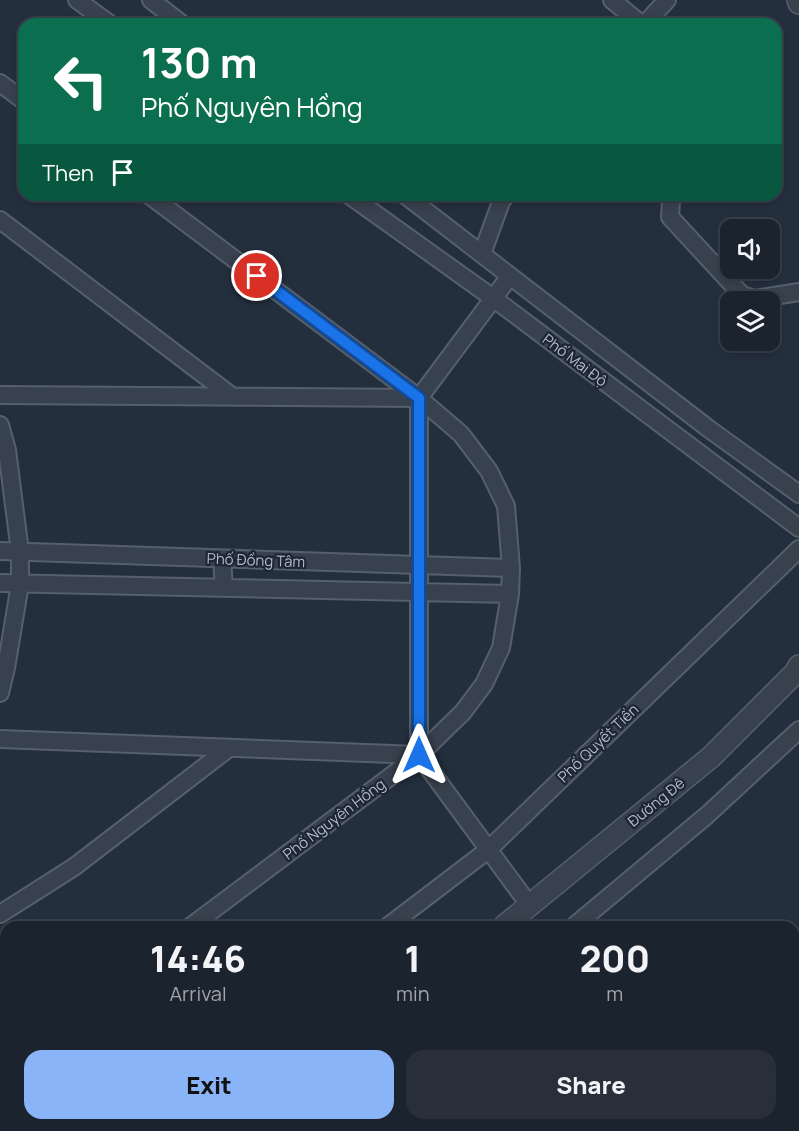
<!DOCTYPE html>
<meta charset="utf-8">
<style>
:root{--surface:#1b232e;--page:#282f3a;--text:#f1f3f6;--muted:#a0a4aa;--line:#39404a;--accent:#8ab4f8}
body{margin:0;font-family:Manrope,sans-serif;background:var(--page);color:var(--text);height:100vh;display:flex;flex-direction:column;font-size:22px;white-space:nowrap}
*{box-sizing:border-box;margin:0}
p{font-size:20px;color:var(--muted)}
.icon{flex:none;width:33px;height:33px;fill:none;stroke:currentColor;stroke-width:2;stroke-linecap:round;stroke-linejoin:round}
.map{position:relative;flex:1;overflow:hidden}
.drawer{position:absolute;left:0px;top:921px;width:800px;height:210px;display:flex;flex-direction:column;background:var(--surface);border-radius:18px 18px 0 0;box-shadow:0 3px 9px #0003,0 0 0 2px var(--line)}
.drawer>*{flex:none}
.banner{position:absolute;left:18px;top:18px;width:764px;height:183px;border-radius:18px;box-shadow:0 3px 9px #0003,0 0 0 2px var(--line);background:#0b6e4f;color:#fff;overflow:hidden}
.controls{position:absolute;left:720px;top:219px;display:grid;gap:12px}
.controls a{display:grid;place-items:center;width:60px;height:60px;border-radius:12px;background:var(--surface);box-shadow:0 3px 9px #0003,0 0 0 2px var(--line);font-size:30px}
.pin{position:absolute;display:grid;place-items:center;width:51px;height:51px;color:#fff;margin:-26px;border:3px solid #fff;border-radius:50%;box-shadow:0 2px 6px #0007}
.me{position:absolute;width:66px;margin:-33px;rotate:0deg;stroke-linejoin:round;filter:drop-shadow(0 0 4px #0008)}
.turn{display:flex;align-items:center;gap:21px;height:126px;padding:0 24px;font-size:27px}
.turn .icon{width:78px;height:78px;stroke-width:2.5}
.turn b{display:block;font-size:42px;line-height:51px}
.then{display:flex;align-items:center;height:57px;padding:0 24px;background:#0003;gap:12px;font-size:22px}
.eta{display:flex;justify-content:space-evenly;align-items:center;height:102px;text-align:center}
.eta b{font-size:36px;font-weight:800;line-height:42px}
.cta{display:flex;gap:12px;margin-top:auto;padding:12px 24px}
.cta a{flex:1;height:69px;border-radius:18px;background:var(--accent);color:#111;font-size:24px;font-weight:800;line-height:69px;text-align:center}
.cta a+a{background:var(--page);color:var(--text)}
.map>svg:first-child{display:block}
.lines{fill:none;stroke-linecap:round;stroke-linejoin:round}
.minor-casing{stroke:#565f6c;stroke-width:20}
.tertiary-casing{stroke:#565f6c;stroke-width:24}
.minor{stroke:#38414e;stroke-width:16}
.tertiary{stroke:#38414e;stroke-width:21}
.route-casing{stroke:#114b97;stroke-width:15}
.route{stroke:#1a73e8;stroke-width:10}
.labels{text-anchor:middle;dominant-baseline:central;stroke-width:4.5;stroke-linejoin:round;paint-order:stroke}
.street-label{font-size:15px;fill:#b4bcc9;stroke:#1d2633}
</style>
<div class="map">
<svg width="799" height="1131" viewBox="0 0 799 1131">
<rect width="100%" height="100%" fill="#242f3e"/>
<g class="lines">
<defs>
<path id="minor" d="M77,0L110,24
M151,0L182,24
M612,0L641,24
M645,24L667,0
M0,83L24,101
M149,195L419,398L461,434L489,471L506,506L511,568L510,594L501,648L484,684L463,712L419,755L190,927
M349,195L493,298L799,528
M405,195L709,429L799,494
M668,195L671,201L670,217L742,295L755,299L799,292
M0,220L233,397
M482,254L501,202L506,195
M510,276L419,398V755L530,906
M0,395L419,398
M0,425L7,450L20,552V584L6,668L0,693
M0,551L511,568
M222,559L224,588
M0,583L510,594
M0,739L419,755
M0,914L74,867L229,748
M387,927L488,850L799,549
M573,927L706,816L799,730
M0,1062L6,1058
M114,1131L123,1125
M317,1131L325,1125"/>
<path id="tertiary" d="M798,0L799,3
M503,927L711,757L795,673L799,666
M236,1131L245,1125"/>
</defs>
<use href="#minor" class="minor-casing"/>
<use href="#tertiary" class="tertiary-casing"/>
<use href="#minor" class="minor"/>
<use href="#tertiary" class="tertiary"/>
</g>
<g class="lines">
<defs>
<path id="route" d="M257,276L419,398V755"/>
</defs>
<use href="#route" class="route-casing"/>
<use href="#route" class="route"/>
</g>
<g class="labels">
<g class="street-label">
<text transform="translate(575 360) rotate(37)">Phố Mai Độ</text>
<text transform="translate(256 560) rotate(2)">Phố Đồng Tâm</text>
<text transform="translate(598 743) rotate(-44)">Phố Quyết Tiến</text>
<text transform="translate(656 802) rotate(-39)">Đường Đê</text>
<text transform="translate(334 819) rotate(-37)">Phố Nguyên Hồng</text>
</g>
</g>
</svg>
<div class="controls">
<a><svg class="icon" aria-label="sound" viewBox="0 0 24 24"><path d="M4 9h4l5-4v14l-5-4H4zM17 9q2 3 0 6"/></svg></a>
<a><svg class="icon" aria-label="layers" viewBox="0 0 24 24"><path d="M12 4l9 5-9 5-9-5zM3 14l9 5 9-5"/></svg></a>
</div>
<div class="pin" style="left:257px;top:276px;background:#d93025"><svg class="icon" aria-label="arrive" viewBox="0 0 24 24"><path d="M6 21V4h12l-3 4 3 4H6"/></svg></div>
<svg class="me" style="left:419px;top:755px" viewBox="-20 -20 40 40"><path d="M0-17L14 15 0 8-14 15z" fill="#1a73e8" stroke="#fff" stroke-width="4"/></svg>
<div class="banner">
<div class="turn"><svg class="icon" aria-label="left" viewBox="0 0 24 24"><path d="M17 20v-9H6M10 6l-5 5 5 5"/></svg><div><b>130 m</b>Phố Nguyên Hồng</div></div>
<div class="then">Then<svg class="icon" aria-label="arrive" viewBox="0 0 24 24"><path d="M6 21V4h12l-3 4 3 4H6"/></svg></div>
</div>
<section class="drawer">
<div class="eta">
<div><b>14:46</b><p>Arrival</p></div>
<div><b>1</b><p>min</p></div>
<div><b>200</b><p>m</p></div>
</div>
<div class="cta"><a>Exit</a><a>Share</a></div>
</section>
</div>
